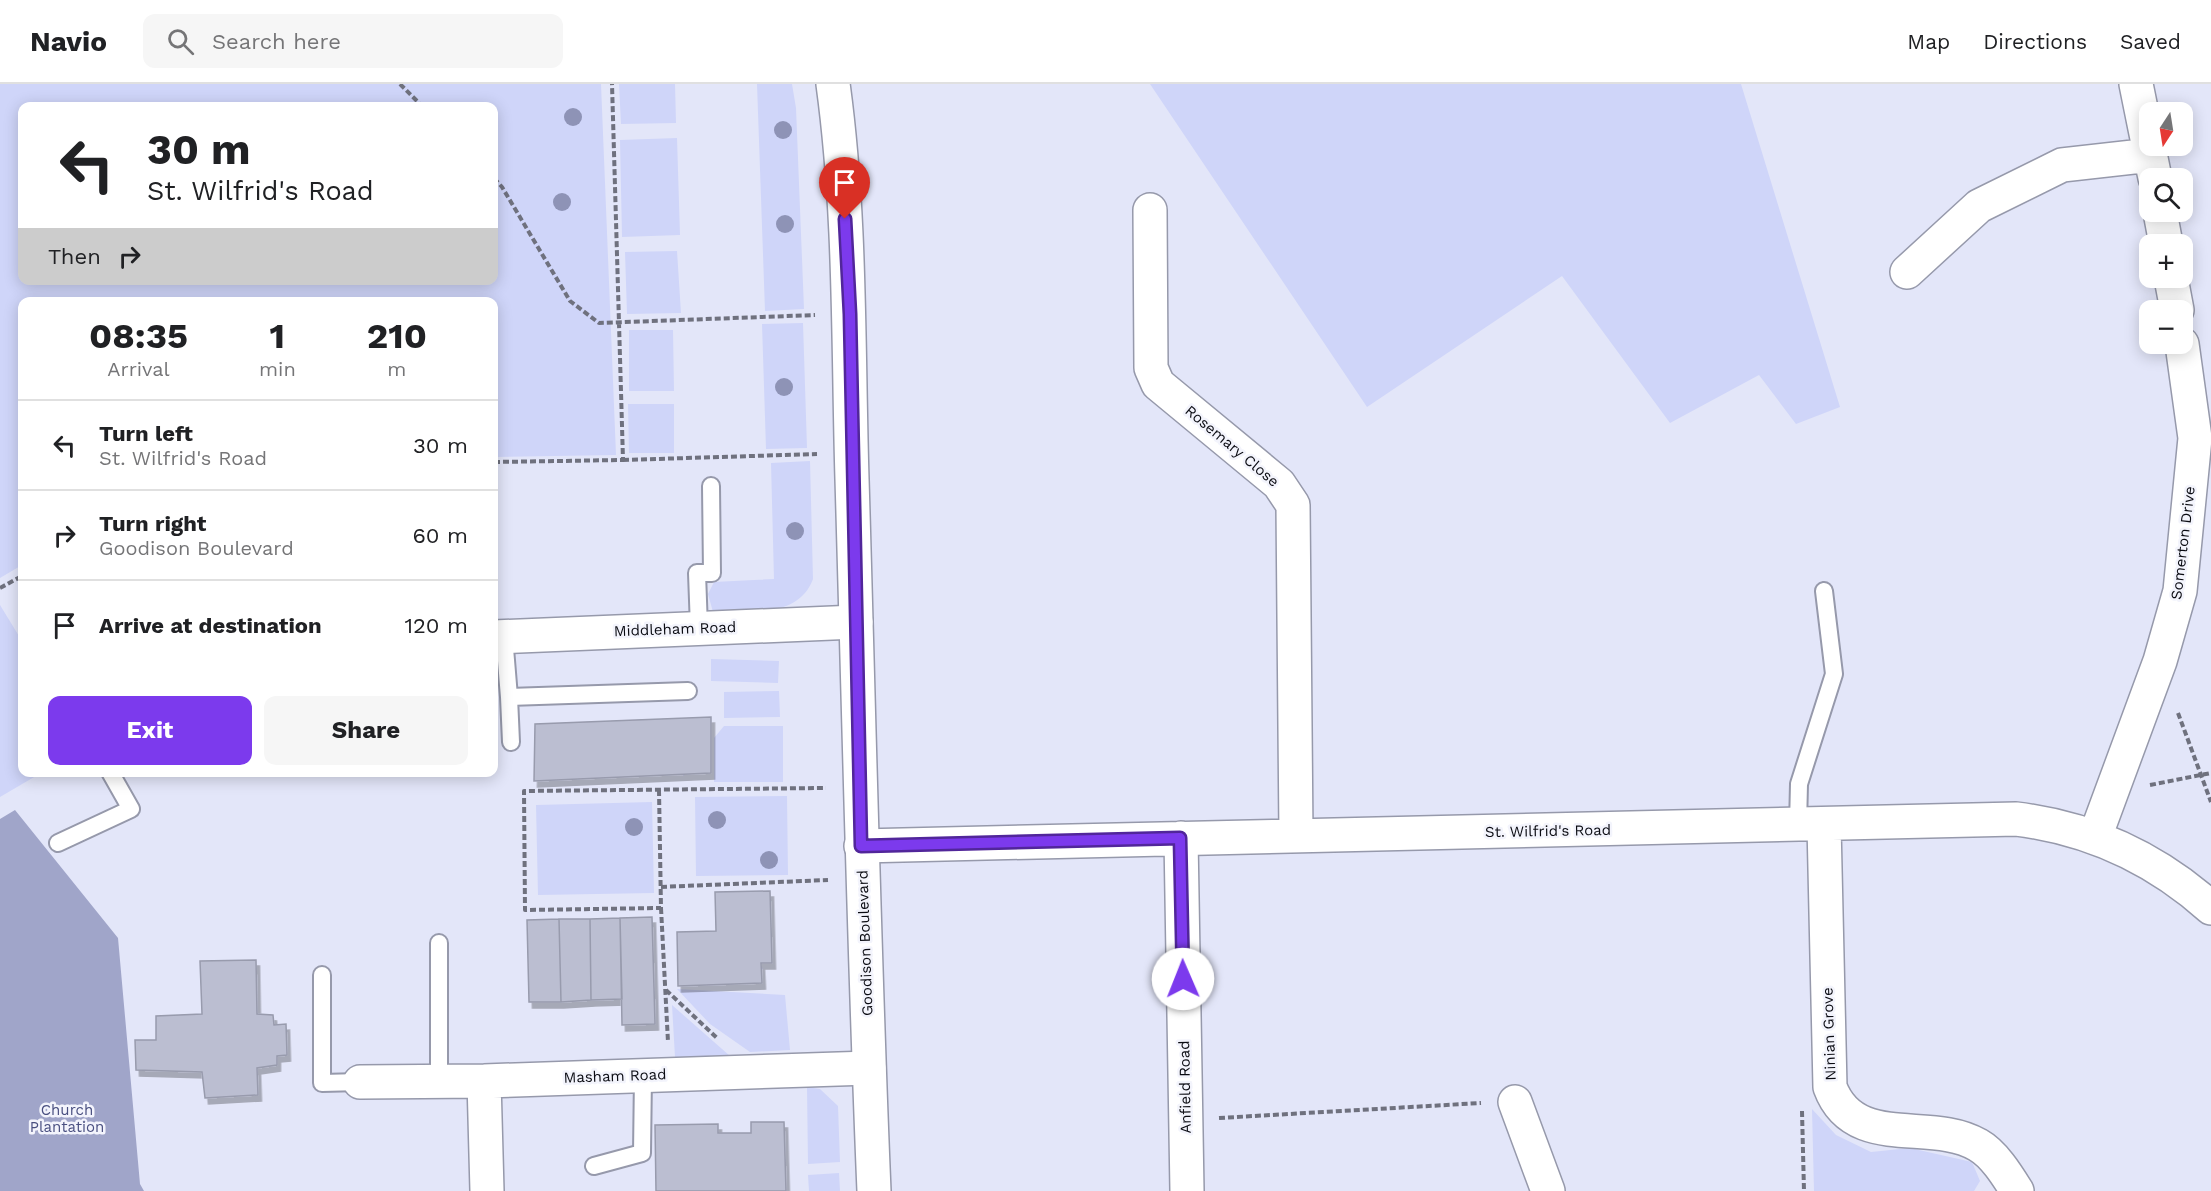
<!DOCTYPE html>
<meta charset="utf-8">
<style>
:root{--surface:#fff;--page:#f6f6f6;--text:#202124;--muted:#757577;--line:#e0e0e0;--accent:#7c3aed}
body{margin:0;font-family:"Work Sans",sans-serif;background:var(--page);color:var(--text);height:100vh;display:flex;flex-direction:column;font-size:22px;white-space:nowrap}
*{box-sizing:border-box;margin:0}
p{font-size:20px;color:var(--muted)}
.icon{flex:none;width:33px;height:33px;fill:none;stroke:currentColor;stroke-width:2;stroke-linecap:round;stroke-linejoin:round}
.map{position:relative;flex:1;overflow:hidden}
.panel{position:absolute;left:18px;top:213px;width:480px;height:480px;display:flex;flex-direction:column;background:var(--surface);border-radius:12px;box-shadow:0 3px 15px #0003}
.panel>*{flex:none}
.hud{position:absolute;left:18px;top:18px;width:480px;height:183px;border-radius:12px;box-shadow:0 3px 15px #0003;background:#fff;color:var(--text);overflow:hidden}
.needle{width:39px;rotate:192deg}
.buttons{position:absolute;left:2139px;top:18px;display:grid;gap:12px}
.buttons a{display:grid;place-items:center;width:54px;height:54px;border-radius:12px;background:var(--surface);box-shadow:0 3px 15px #0003;font-size:30px}
.pin{position:absolute;display:grid;place-items:center;width:51px;height:51px;color:#fff;margin:-62px -26px;border-radius:50% 50% 50% 0;rotate:-45deg;box-shadow:0 0 6px #0007}
.pin .icon{rotate:45deg}
.me{position:absolute;width:66px;margin:-33px;rotate:359deg;stroke-linejoin:round;filter:drop-shadow(0 0 4px #0008)}
.turn{display:flex;align-items:center;gap:21px;height:126px;padding:0 30px;font-size:27px}
.turn .icon{width:78px;height:78px;stroke-width:2.5}
.turn b{display:block;font-size:42px;line-height:51px}
.then{display:flex;align-items:center;height:57px;padding:0 30px;background:#0003;gap:12px;font-size:22px}
.eta{display:flex;justify-content:space-evenly;align-items:center;height:102px;text-align:center}
.eta b{font-size:36px;font-weight:700;line-height:42px}
.button{display:flex;gap:12px;margin-top:auto;padding:12px 30px}
.button a{flex:1;height:69px;border-radius:12px;background:var(--accent);color:#fff;font-size:24px;font-weight:700;line-height:69px;text-align:center}
.button a+a{background:var(--page);color:var(--text)}
ul{padding:0;list-style:none}
li{display:flex;align-items:center;gap:18px;height:90px;padding:0 30px;border-top:2px solid var(--line)}
li div{flex:1}
li b{display:block;font-size:22px}
li em{font-style:normal}
header{display:flex;align-items:center;gap:36px;box-sizing:border-box;height:84px;padding:0 30px;background:var(--surface);border-bottom:2px solid var(--line)}
header strong{font-size:28px}
nav{display:flex;gap:33px;margin-inline-start:auto;font-size:21px}
.search{width:420px;height:54px;background:var(--page);display:flex;align-items:center;gap:15px;box-sizing:border-box;padding:0 21px;border-radius:12px;color:var(--muted);font-size:22px}
.map>svg:first-child{display:block}
.green{fill:#cfd5f9;fill-rule:evenodd}
.forest{fill:#a0a5c9}
.building{fill:#bbbed1;stroke:#989bad;stroke-width:1.5;filter:url(#shadow)}
.lines{fill:none;stroke-linecap:round;stroke-linejoin:round}
.service-casing{stroke:#9699ab;stroke-width:20}
.minor-casing{stroke:#9699ab;stroke-width:36}
.tertiary-casing{stroke:#9699ab;stroke-width:36}
.path{stroke:#6f717e;stroke-width:4;stroke-dasharray:6 3;stroke-linecap:butt}
.service{stroke:#fff;stroke-width:16}
.minor{stroke:#fff;stroke-width:33}
.tertiary{stroke:#fff;stroke-width:33}
.tree{fill:#8e93b6}
.route-casing{stroke:#51269a;stroke-width:15}
.route{stroke:#7c3aed;stroke-width:10}
.labels{text-anchor:middle;dominant-baseline:central;stroke-width:5;stroke-linejoin:round;paint-order:stroke}
.street-label{font-size:15px;fill:#0a0b12;stroke:#f3f4fc}
.park-label{font-size:15px;fill:#494f80;stroke:#f3f4fc}
</style>
<header>
<strong>Navio</strong>
<div class="search"><svg class="icon" aria-label="search" viewBox="0 0 24 24"><circle cx="10" cy="10" r="6"/><path d="M15 15l6 6"/></svg>Search here</div>
<nav><a>Map</a><a>Directions</a><a>Saved</a></nav>
</header>
<div class="map">
<svg width="2211" height="1107" viewBox="0 0 2211 1107">
<defs>
<filter id="shadow"><feDropShadow dx="3.5" dy="6" stdDeviation="0" flood-color="#0004"/></filter>
</defs>
<rect width="100%" height="100%" fill="#e3e6f9"/>
<path class="green" d="M0,0H601L616,371L494,373V218H22V481L0,494ZM22,22H494V196H22Z
M619,0H675L676,39L621,40Z
M757,0H792L796,24L804,225L765,227Z
M1150,0H1741L1840,323L1796,340L1759,291L1670,339L1562,192L1367,323Z
M677,54L680,151L622,153L620,56Z
M677,167L681,229L627,230L625,168Z
M803,239L807,364L766,365L762,240Z
M629,246H673L674,307H629Z
M628,320H674V369H629Z
M810,377L813,495C798,535 749,527 713,528L708,510L714,498L774,495L771,379Z
M0,521L22,557V688L41,689L0,713Z
M711,575L779,577L778,599L711,597Z
M779,607L780,633L724,634V608Z
M724,642H783V698H714V654Z
M787,712L788,791L696,792L695,713Z
M652,718L654,809L538,811L536,721Z
M677,905L785,911L790,966L750,968L710,940Z
M672,921L730,972L675,973Z
M807,1003L820,1005L838,1022L840,1078L808,1080Z
M1812,1025L1836,1051L1871,1068L1910,1064L1972,1078L1980,1097L1974,1107H1814Z
M839,1089L840,1107H809L808,1091Z"/>
<path class="forest" d="M15,726L118,854L140,1100L144,1107H0V735Z"/>
<path class="building" d="M711,633V689L534,697L535,640Z
M770,807L772,879H761L762,899L678,902L677,848L716,847L715,808Z
M652,833L655,940L622,941L620,834Z
M620,834L622,915L591,916L590,835Z
M559,835H590L591,916L561,918Z
M559,835L561,918H529L527,836Z
M256,876L257,930L273,931L274,941L286,940L287,971L277,972V981L257,984L258,1011L205,1014L202,988L136,986L135,956H156V932L202,930L200,877Z
M751,1038H784L786,1107H656L655,1041L718,1040V1049H751Z"/>
<g class="lines">
<defs>
<path id="service" d="M699,544L697,489H712L711,402
M504,552L509,613L688,607
M509,613L511,658
M1798,741L1799,700L1834,590L1824,507
M58,759L131,725L110,688
M439,859V997
M322,891V999L360,998
M594,1082L642,1069L643,991"/>
<path id="minor" d="M2136,0L2155,94
M1150,126L1151,284L1158,300L1279,400L1293,421L1296,752
M2160,128L2166,160
M1907,188L1979,122L2062,81L2151,71
M2171,194L2177,226
M494,553L856,538
M1824,741L1830,1003C1854,1068 1931,1033 1978,1061C1994,1070 2007,1091 2017,1107
M2095,753L2160,577L2180,507L2195,354L2182,260
M1181,754L1187,1107
M861,762L2016,735C2090,744 2155,774 2211,824
M484,997L487,1107
M360,998L484,997L869,984
M1515,1018L1548,1107"/>
<path id="tertiary" d="M833,0C851,131 848,263 852,395C859,632 864,870 874,1107"/>
</defs>
<use href="#service" class="service-casing"/>
<use href="#minor" class="minor-casing"/>
<use href="#tertiary" class="tertiary-casing"/>
<path class="path" d="M400,0L422,22
M494,94L502,103L570,217L599,239L815,231
M623,376L817,370
M494,378L623,376L612,0
M0,504L22,492
M2178,629L2211,718
M2150,701L2211,689
M659,706L661,824L525,826L524,707L826,704
M661,803L828,796
M661,824L668,958
M666,906L717,954
M1802,1027L1804,1107
M1219,1034L1481,1019"/>
<use href="#service" class="service"/>
<use href="#minor" class="minor"/>
<use href="#tertiary" class="tertiary"/>
</g>
<g class="tree">
<circle cx="573" cy="33" r="9"/>
<circle cx="783" cy="46" r="9"/>
<circle cx="562" cy="118" r="9"/>
<circle cx="785" cy="140" r="9"/>
<circle cx="784" cy="303" r="9"/>
<circle cx="795" cy="447" r="9"/>
<circle cx="717" cy="736" r="9"/>
<circle cx="634" cy="743" r="9"/>
<circle cx="769" cy="776" r="9"/>
</g>
<g class="lines">
<defs>
<path id="route" d="M845,135L850,230L861,762L1180,754L1183,895"/>
</defs>
<use href="#route" class="route-casing"/>
<use href="#route" class="route"/>
</g>
<g class="labels">
<g class="street-label">
<text transform="translate(1232 362) rotate(40)">Rosemary Close</text>
<text transform="translate(2183 459) rotate(-83)">Somerton Drive</text>
<text transform="translate(675 545) rotate(-2)">Middleham Road</text>
<text transform="translate(1548 747) rotate(-1)">St. Wilfrid's Road</text>
<text transform="translate(865 859) rotate(-92)">Goodison Boulevard</text>
<text transform="translate(1829 950) rotate(-92)">Ninian Grove</text>
<text transform="translate(615 992) rotate(-2)">Masham Road</text>
<text transform="translate(1185 1003) rotate(-91)">Anfield Road</text>
</g>
<g class="park-label">
<text x="67" y="1026">Church<tspan x="67" dy="17">Plantation</tspan></text>
</g>
</g>
</svg>
<div class="buttons">
<a><svg class="needle" viewBox="-14 -14 28 28"><path d="M0-13l5 13h-10z" fill="#e53935"/><path d="M0 13l5-13h-10z" fill="#757577"/></svg></a>
<a><svg class="icon" aria-label="search" viewBox="0 0 24 24"><circle cx="10" cy="10" r="6"/><path d="M15 15l6 6"/></svg></a>
<a>+</a>
<a>−</a>
</div>
<div class="pin" style="left:845px;top:135px;background:#d93025"><svg class="icon" aria-label="arrive" viewBox="0 0 24 24"><path d="M6 21V4h12l-3 4 3 4H6"/></svg></div>
<svg class="me" style="left:1183px;top:895px" viewBox="-20 -20 40 40"><circle r="19" fill="#fff"/><path d="M0-13L10 11 0 6-10 11z" fill="#7c3aed"/></svg>
<div class="hud">
<div class="turn"><svg class="icon" aria-label="left" viewBox="0 0 24 24"><path d="M17 20v-9H6M10 6l-5 5 5 5"/></svg><div><b>30 m</b>St. Wilfrid's Road</div></div>
<div class="then">Then<svg class="icon" aria-label="right" viewBox="0 0 24 24"><path d="M7 20v-9h11M14 6l5 5-5 5"/></svg></div>
</div>
<section class="panel">
<div class="eta">
<div><b>08:35</b><p>Arrival</p></div>
<div><b>1</b><p>min</p></div>
<div><b>210</b><p>m</p></div>
</div>
<ul>
<li><svg class="icon" aria-label="left" viewBox="0 0 24 24"><path d="M17 20v-9H6M10 6l-5 5 5 5"/></svg><div><b>Turn left</b><p>St. Wilfrid's Road</p></div><em>30 m</em></li>
<li><svg class="icon" aria-label="right" viewBox="0 0 24 24"><path d="M7 20v-9h11M14 6l5 5-5 5"/></svg><div><b>Turn right</b><p>Goodison Boulevard</p></div><em>60 m</em></li>
<li><svg class="icon" aria-label="arrive" viewBox="0 0 24 24"><path d="M6 21V4h12l-3 4 3 4H6"/></svg><div><b>Arrive at destination</b></div><em>120 m</em></li>
</ul>
<div class="button"><a>Exit</a><a>Share</a></div>
</section>
</div>
